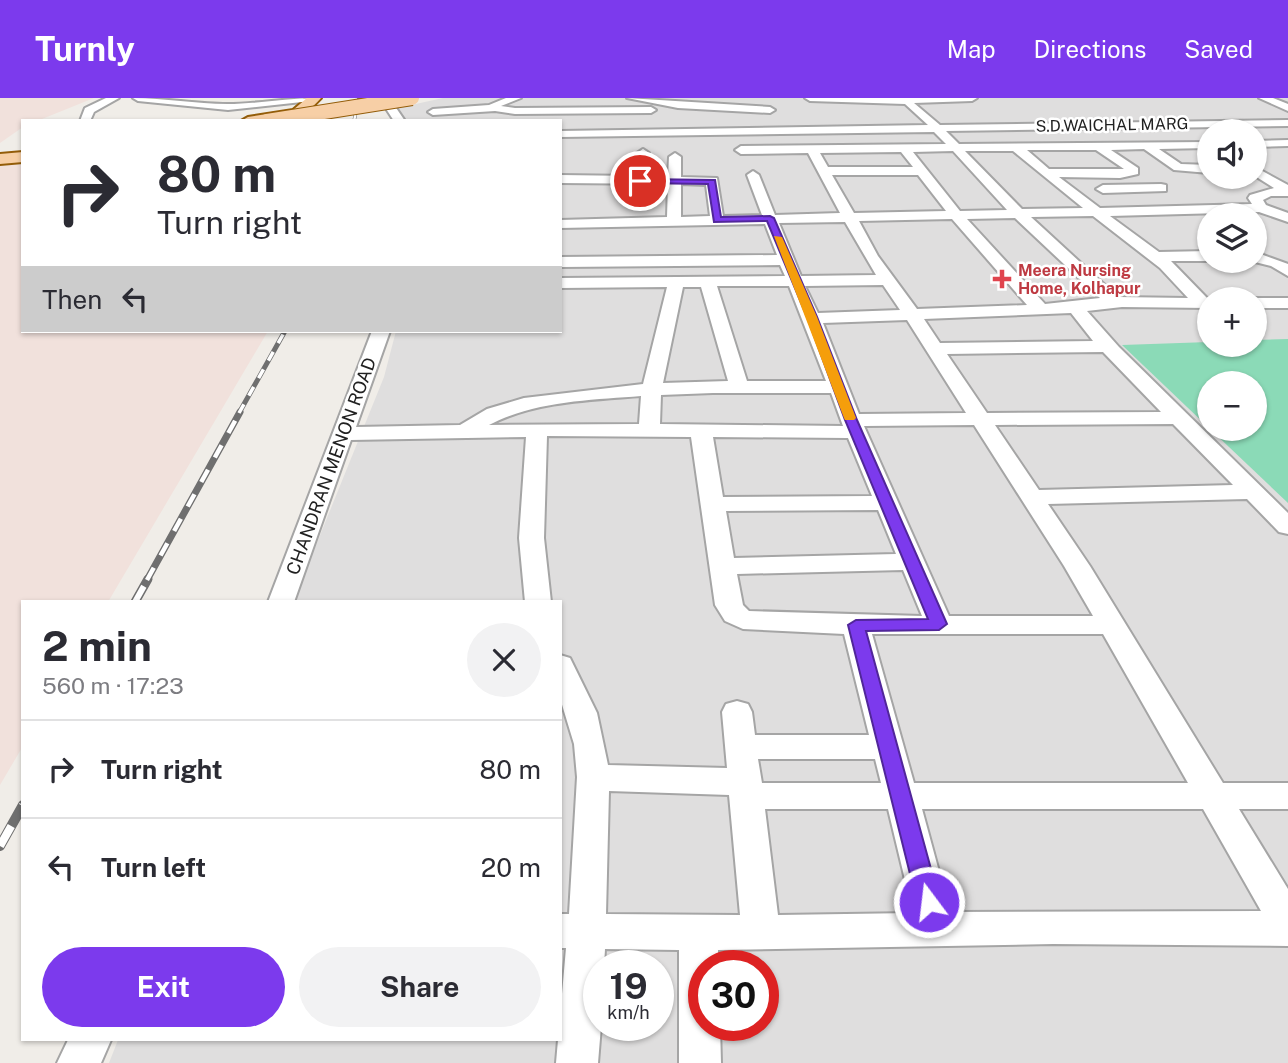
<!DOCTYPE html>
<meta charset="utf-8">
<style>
:root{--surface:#fff;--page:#f2f2f3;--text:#2b2b33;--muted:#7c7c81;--line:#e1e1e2;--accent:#7c3aed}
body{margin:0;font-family:"Public Sans",sans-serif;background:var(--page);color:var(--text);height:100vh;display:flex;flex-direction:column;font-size:26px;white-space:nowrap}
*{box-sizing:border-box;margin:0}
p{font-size:23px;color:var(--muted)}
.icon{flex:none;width:38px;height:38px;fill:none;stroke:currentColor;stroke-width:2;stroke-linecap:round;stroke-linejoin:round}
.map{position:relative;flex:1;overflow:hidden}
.side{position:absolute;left:21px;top:502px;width:541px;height:441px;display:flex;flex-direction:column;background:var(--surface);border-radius:0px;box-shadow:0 2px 5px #0004}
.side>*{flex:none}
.hud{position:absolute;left:21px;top:21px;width:541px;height:214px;border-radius:0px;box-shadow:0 2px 5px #0004;background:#fff;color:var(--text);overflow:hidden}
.buttons{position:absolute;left:1197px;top:21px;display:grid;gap:14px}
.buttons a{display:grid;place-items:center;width:70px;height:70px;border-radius:50%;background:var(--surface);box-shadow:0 2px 5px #0004;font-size:35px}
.speed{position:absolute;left:583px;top:852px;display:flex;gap:14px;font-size:35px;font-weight:700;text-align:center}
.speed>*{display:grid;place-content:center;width:91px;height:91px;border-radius:50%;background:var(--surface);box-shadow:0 2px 5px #0004;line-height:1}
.speed small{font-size:18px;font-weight:400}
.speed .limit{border:10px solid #d22;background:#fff;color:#111}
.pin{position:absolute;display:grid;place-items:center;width:60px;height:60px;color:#fff;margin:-30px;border:4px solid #fff;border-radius:50%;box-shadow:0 2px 7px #0007}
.me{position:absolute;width:77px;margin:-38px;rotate:345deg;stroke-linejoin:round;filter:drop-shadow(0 0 5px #0008)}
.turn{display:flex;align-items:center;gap:24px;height:147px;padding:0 21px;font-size:32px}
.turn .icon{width:91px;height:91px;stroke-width:2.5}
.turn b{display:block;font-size:49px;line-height:60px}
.then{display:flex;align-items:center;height:66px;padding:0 21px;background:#0003;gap:14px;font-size:26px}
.round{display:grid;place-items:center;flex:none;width:74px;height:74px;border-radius:37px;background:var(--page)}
.head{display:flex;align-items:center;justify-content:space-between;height:119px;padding:0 21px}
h1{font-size:42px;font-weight:700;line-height:52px}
.primary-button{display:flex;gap:14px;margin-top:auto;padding:14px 21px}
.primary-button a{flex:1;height:80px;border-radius:42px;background:var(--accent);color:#fff;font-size:28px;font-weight:700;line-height:80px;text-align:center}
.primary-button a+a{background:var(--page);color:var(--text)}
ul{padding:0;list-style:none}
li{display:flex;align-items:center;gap:21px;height:98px;padding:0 21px;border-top:2px solid var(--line)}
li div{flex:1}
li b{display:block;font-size:26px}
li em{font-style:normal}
header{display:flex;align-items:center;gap:42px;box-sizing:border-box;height:98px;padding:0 35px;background:var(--accent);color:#fff}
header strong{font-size:33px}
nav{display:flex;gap:38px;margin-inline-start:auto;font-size:24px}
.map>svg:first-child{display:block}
.residential{fill:#dfdede;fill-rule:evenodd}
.military{fill:#f1e1dc}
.pitch{fill:#8bdab7}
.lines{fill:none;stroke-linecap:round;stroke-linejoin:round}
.minor-casing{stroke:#a5a5a5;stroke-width:4}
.major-casing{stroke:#945d09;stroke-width:4}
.minor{fill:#fff;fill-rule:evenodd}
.major{fill:#f7cfa6;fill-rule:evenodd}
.rail-far4-casing{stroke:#6f6f6f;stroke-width:3.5}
.rail-far3-casing{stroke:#6f6f6f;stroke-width:5}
.rail-far2-casing{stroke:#6f6f6f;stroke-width:7}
.rail-far1-casing{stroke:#6f6f6f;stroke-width:9}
.rail-casing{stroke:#6f6f6f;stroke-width:10}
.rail-far4{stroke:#fff;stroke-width:2.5;stroke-dasharray:7;stroke-linecap:butt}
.rail-far3{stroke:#fff;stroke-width:3.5;stroke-dasharray:10;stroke-linecap:butt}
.rail-far2{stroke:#fff;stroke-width:4.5;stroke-dasharray:14;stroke-linecap:butt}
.rail-far1{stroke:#fff;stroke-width:6;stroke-dasharray:18;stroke-linecap:butt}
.rail{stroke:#fff;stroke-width:8;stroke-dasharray:23;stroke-linecap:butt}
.major-bridge-casing{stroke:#945d09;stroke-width:16;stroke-linecap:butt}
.major-bridge{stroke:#f7cfa6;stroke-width:14}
.route{fill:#7c3aed;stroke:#51269a;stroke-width:2}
.slow{fill:#f59e0b}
.health-dot{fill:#e0444e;stroke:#fff;stroke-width:2.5}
.labels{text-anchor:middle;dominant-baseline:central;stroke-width:5;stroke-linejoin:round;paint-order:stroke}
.far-street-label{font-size:16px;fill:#212121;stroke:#fff}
.far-health-label{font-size:16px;font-weight:bold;fill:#be3a42;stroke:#fff;text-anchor:start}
.street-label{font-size:18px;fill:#212121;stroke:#fff}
</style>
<header>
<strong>Turnly</strong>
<nav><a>Map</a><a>Directions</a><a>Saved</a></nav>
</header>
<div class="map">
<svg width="1288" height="965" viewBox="0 0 1288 965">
<rect width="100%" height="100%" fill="#f0ede8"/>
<path class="residential" d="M443,0H1288V965H109L118,942H560V504H293L384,279L396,233H560V23H401L393,11ZM1209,33H1255V79H1209ZM1209,117H1255V163H1209ZM1209,201H1255V247H1209ZM1209,285H1255V331H1209ZM598,868H658V928H598ZM704,868H763V928H704Z"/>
<path class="military" d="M0,0H94L37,23H23V29L0,45Z
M23,65V233H268L108,504H23V648L0,687V68Z"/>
<path class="pitch" d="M1288,241V405L1210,331H1255V285H1209V330L1122,247L1209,244V247H1255V242Z"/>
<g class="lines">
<defs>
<path id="minor" d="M106,0H119L94,14L90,23H80L85,10Z
M133,0C165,0 196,6 227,6C257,6 286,0 316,0L311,3L228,12L138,3Z
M399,0L392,4L405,23H394L381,3L385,0Z
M506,0H521L501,8L515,10L651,9L656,12L651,15L515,16L495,13L433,17L428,14L433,11L489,7Z
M627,0L770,9L775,12L770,15L678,10Z
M805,0H977L972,3L914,5L940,27L1288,22V28L946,33L959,46L1209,44V50L1159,51L1181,66L1209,67V75L1174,72L1144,51L1111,52L1138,70V76L1120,80L1059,79L1100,110L1252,106L1248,100L1250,97L1274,90L1255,78V69L1288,87V98H1271L1263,102L1266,107L1288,115V124L1259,114L1110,118L1159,154L1209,153V163H1171L1207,200L1214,201H1209V210L1122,209L1087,213L1119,249L1288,415V436L1279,434L1247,401L1048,406L1090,468L1223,685H1288V711H1239L1288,791V848L1053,846L718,852V868H704V928H720L721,965H679V852L605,851L604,868H598L601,928L598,965H556L566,850H560V816H569L577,679L574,646L560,600V557L570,560L597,615L608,667L727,670L722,614L726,606L737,603L748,606L752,614L755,637H869L844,536L743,531L725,523L715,507L691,339L547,338L544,440L551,504H525L519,440L526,339L351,342L294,504H268L372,233H390L356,329L460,327L487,311L524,300L643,286L667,189L560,190V180L785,178L780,167L560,169V159L777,157L765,126L560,130V122L667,119L668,86L560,85V77L634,78L637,55L643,51L649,55L647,78L668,79L669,59L675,55L681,59V79L717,80L723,118L762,117L747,77L753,73L759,77L775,117L840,115L808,55L741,56L735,52L741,48L946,46L934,34L560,39V33L928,27L905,6L810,3ZM1027,52H1096L1124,71H1049ZM953,53L1007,112L960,113L913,54ZM965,53H1013L1083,110L1022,111ZM901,54L913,69H828L820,55ZM832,77H918L946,113L854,115ZM681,86L706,87L710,118L681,119ZM1093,118L1160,170L1188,200L1118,199L1031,119ZM1015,120L1100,200L1045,206L967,121ZM952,121L1027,207L917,211L878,158L859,123ZM845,124L876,177L801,178L779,125ZM883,187L900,212L818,215L805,188ZM717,188H789L826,283H747ZM683,189H701L728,283L663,285ZM1071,215L1093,243L940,245L924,221ZM907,222L966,315L859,316L823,225ZM1103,254L1161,314L987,315L947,256ZM713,295H831L843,328L660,326L661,297ZM641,298L639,326L489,327C535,303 591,302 641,298ZM1173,326L1233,387L1039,392L995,327ZM974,327L1064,468L1093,518H949L864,328ZM713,339L848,340L872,398L723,399ZM878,412L896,456L734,460L726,413ZM903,472L922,518L749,513L743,507L737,476ZM872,536H1103L1188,685H914ZM758,661H875L881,685H762ZM609,693L729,697L740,817L606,816ZM765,711H888L913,815L778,817ZM922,711H1203L1261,813L950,814Z
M1259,0H1273L1288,6V13Z
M1288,42V48L1255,49V43Z
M1161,86L1166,87V93L1103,95L1096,91L1103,87Z
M1255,154L1288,166V178L1271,168L1251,163H1255Z
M1255,200H1288V210H1255V201H1250Z
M68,942H111L101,965H57Z"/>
<path id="major" d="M307,0H321C300,25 272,23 241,23L248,19L293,12Z
M23,54V64L0,66V56Z"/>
</defs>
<use href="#minor" class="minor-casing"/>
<use href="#major" class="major-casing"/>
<use href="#minor" class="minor"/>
<use href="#major" class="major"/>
<defs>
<path id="rail-far4" d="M354,23L359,0"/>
<path id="rail-far3" d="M239,315L285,233"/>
<path id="rail-far2" d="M147,482L240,314"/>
<path id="rail-far1" d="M135,504L148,481"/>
<path id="rail" d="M0,748L23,707"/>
</defs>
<use href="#rail-far4" class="rail-far4-casing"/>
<use href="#rail-far3" class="rail-far3-casing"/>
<use href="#rail-far2" class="rail-far2-casing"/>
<use href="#rail-far1" class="rail-far1-casing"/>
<use href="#rail" class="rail-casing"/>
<use href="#rail-far4" class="rail-far4"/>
<use href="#rail-far3" class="rail-far3"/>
<use href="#rail-far2" class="rail-far2"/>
<use href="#rail-far1" class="rail-far1"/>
<use href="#rail" class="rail"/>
<defs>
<path id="major-bridge" d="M267,23L412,0"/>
</defs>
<use href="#major-bridge" class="major-bridge-casing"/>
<use href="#major-bridge" class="major-bridge"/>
</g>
<path class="route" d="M640,81L715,82L721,119L770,118L774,120L817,219L857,322L947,526L939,532L866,533L940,804L937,811L929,814L921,811L917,804L848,527L856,522L928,521L845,322L807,219L767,123L714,124L708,86L638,85Z"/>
<path class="slow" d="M774,138L782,139L817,219L856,320L854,322H845L844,320Z"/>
<path class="health-dot" d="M998.5 170.5h7v7h7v7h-7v7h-7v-7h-7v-7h7z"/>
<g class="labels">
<g class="far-street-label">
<text transform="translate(1112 27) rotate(-1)">S.D.WAICHAL MARG</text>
</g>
<g class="far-health-label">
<text x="1018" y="172">Meera Nursing<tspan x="1018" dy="18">Home, Kolhapur</tspan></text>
</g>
<g class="street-label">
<text transform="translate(331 368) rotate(-70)">CHANDRAN MENON ROAD</text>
</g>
</g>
</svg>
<div class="buttons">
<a><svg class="icon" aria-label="sound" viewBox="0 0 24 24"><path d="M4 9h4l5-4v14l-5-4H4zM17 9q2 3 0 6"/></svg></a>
<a><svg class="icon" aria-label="layers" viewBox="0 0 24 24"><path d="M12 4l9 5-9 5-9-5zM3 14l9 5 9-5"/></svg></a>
<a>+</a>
<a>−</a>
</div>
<div class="speed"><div>19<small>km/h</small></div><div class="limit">30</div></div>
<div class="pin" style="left:640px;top:83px;background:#d93025"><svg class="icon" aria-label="arrive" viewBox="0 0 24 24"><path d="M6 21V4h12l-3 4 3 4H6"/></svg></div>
<svg class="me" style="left:929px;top:804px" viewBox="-20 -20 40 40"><circle r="17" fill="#7c3aed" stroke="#fff" stroke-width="3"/><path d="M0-11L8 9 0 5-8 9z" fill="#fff"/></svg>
<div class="hud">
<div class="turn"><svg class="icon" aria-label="right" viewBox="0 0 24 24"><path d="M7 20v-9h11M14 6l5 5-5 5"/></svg><div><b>80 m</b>Turn right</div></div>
<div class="then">Then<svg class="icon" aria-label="left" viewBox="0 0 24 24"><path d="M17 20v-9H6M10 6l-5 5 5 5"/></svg></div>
</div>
<section class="side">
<div class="head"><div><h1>2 min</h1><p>560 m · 17:23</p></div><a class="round"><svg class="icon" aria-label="close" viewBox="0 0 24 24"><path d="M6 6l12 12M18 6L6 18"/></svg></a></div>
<ul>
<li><svg class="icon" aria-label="right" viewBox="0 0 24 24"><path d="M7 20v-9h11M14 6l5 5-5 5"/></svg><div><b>Turn right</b></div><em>80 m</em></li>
<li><svg class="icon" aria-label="left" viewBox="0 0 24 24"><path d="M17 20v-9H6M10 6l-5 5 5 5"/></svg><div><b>Turn left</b></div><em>20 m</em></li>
</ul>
<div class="primary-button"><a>Exit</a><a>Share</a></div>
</section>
</div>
